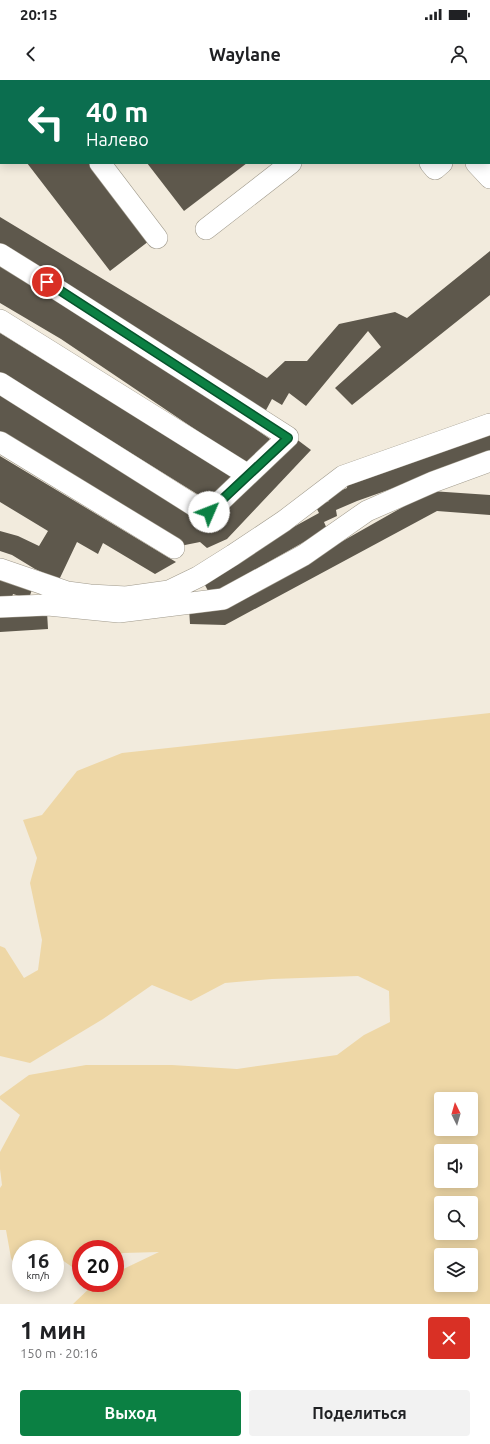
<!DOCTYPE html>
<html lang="ru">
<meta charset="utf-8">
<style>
:root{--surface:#fff;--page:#f2f2f2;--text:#202124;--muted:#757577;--accent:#0b8043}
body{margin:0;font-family:Ubuntu,sans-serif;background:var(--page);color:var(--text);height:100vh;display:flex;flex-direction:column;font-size:15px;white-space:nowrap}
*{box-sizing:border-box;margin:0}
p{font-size:13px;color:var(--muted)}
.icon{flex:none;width:22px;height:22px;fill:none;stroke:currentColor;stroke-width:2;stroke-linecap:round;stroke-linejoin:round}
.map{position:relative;height:1224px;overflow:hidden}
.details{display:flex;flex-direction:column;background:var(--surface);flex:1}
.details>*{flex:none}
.hud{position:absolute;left:0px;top:0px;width:490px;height:84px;box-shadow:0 2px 10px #0003;background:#0b6e4f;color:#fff;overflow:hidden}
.needle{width:26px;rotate:355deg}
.fabs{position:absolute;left:434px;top:1012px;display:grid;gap:8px}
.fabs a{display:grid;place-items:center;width:44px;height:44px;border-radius:4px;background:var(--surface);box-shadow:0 2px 10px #0003;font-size:20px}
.speed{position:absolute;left:12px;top:1160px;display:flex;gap:8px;font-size:20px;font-weight:700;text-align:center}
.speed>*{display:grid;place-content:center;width:52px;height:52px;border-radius:50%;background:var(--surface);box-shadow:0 2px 10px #0003;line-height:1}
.speed small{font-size:10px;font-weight:400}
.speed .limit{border:6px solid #d22;background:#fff;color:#111}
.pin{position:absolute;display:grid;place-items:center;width:34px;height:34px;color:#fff;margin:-17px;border:2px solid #fff;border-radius:50%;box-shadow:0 1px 4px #0007}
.me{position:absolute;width:44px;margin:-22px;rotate:46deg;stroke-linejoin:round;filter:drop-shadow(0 0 3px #0008)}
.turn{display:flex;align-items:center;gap:14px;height:84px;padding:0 20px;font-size:18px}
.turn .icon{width:52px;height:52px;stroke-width:2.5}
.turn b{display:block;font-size:28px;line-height:34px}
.round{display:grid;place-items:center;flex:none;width:42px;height:42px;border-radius:4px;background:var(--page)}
.summary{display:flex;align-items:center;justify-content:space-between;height:68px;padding:0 20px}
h1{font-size:24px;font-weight:700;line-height:30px}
.button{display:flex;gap:8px;margin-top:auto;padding:8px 20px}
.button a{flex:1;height:46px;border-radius:4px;background:var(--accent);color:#fff;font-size:16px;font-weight:700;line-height:46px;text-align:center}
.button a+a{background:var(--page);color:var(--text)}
.status{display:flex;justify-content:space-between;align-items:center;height:28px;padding:0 20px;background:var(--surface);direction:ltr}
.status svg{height:11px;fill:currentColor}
header{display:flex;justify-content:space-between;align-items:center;height:52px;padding:0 20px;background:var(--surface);font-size:18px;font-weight:700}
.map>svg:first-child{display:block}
.green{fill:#eed7a6;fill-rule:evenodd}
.building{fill:#5e584c}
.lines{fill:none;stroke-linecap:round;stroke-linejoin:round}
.minor-casing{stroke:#a09a8c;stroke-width:22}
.minor{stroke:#fff;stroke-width:21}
.route-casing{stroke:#07532c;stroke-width:10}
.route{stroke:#0b8043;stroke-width:7}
</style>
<div class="status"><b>20:15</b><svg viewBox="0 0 49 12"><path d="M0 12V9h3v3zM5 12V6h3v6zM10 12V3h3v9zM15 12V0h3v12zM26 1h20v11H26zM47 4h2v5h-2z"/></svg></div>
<header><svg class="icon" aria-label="back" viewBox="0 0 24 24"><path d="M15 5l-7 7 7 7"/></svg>Waylane<svg class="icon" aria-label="person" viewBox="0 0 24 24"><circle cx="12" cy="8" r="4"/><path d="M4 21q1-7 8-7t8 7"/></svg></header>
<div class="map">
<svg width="490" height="1224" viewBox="0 0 490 1224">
<rect width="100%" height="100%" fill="#f2ebdd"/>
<path class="green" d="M490,633V1224H73L95,1203H115V1193L159,1172L123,1173L115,1176V1169H81V1187L75,1189L55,1175V1169H21V1198L11,1178L6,1150H0V1108L2,1105L0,1089V1072L20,1035L0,1019V1016L29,995L86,985H172L237,989L337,975L364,955L390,942L389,911L358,896L272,899L225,903L191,921L152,905L103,939L30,983L0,976V866L5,868L24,898L38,890L42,860L30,803L37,778L23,740L42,735L77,691L122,673ZM441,1019H471V1049H441ZM441,1071H471V1101H441ZM441,1123H471V1153H441ZM441,1175H471V1205H441Z
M24,1203H52L53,1204L28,1211Z"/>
<path class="building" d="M27,83H89L149,161L110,191Z
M147,83H247L184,131Z
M0,137L267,298L285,281H307L339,244L395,232L407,238L490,171V215L352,325L335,308L381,267L368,251L306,326L289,313L282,325L272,319L265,332L0,168Z
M0,181L82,229L270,359L248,385L61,259L0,223Z
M0,253L232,396L210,422L0,292Z
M0,314L213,443L295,358L311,370L227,459L207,468L200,462L180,466L0,355Z
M490,352V374L357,421L336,430L337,436L324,442L327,449L210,515L202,499L279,455L319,433L316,427L329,421L327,416L347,408L346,402Z
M0,376L176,482L155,494L103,463L98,474L77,462L59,500L35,489L12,475L0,471V451L18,456L39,466L48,451L0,422Z
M431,411L490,415V435L437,431L225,545L190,544L189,528L221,530Z
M0,500L32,509L29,519L13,514L11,520L0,517Z
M47,532L48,549L0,552V534Z"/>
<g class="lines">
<defs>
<path id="minor" d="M37,0L38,1
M359,0L360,1
M164,1L166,0
M100,83L157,158
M430,83L435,89L442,83
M476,83L490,98
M206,149L291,83
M0,174L58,210L288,357L209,432L198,428L0,303
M0,240L248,395
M0,362L174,468
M0,489L67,512L90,515L126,517L169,511L198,497L233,475L284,441L343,396L490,344
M0,527L48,525L119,532L223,519L304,475L367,431L433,402L490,381"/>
</defs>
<use href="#minor" class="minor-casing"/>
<use href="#minor" class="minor"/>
</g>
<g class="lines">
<defs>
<path id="route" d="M47,202L288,358L209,432"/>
</defs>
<use href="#route" class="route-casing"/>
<use href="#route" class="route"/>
</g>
</svg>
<div class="fabs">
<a><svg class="needle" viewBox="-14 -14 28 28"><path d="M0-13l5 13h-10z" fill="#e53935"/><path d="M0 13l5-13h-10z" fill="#757577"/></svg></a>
<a><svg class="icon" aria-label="sound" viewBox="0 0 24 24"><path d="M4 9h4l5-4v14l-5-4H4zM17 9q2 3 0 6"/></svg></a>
<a><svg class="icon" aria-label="search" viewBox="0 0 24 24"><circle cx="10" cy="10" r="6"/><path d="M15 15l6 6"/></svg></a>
<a><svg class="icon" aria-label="layers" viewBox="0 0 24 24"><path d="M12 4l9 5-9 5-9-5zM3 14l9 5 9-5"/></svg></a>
</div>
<div class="speed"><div>16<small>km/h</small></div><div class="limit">20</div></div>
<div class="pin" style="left:47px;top:202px;background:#d93025"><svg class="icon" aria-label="arrive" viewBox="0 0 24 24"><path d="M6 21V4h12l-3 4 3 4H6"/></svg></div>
<svg class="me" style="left:209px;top:432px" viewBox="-20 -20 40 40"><circle r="19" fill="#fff"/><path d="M0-13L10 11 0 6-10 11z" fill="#0b8043"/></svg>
<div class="hud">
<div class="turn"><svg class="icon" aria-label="left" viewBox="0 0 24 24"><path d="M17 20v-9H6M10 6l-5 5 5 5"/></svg><div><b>40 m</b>Налево</div></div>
</div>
</div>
<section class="details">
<div class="summary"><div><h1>1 мин</h1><p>150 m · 20:16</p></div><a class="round" style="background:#d93025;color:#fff"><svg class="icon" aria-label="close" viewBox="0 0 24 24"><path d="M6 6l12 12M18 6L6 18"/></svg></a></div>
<div class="button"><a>Выход</a><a>Поделиться</a></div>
</section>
